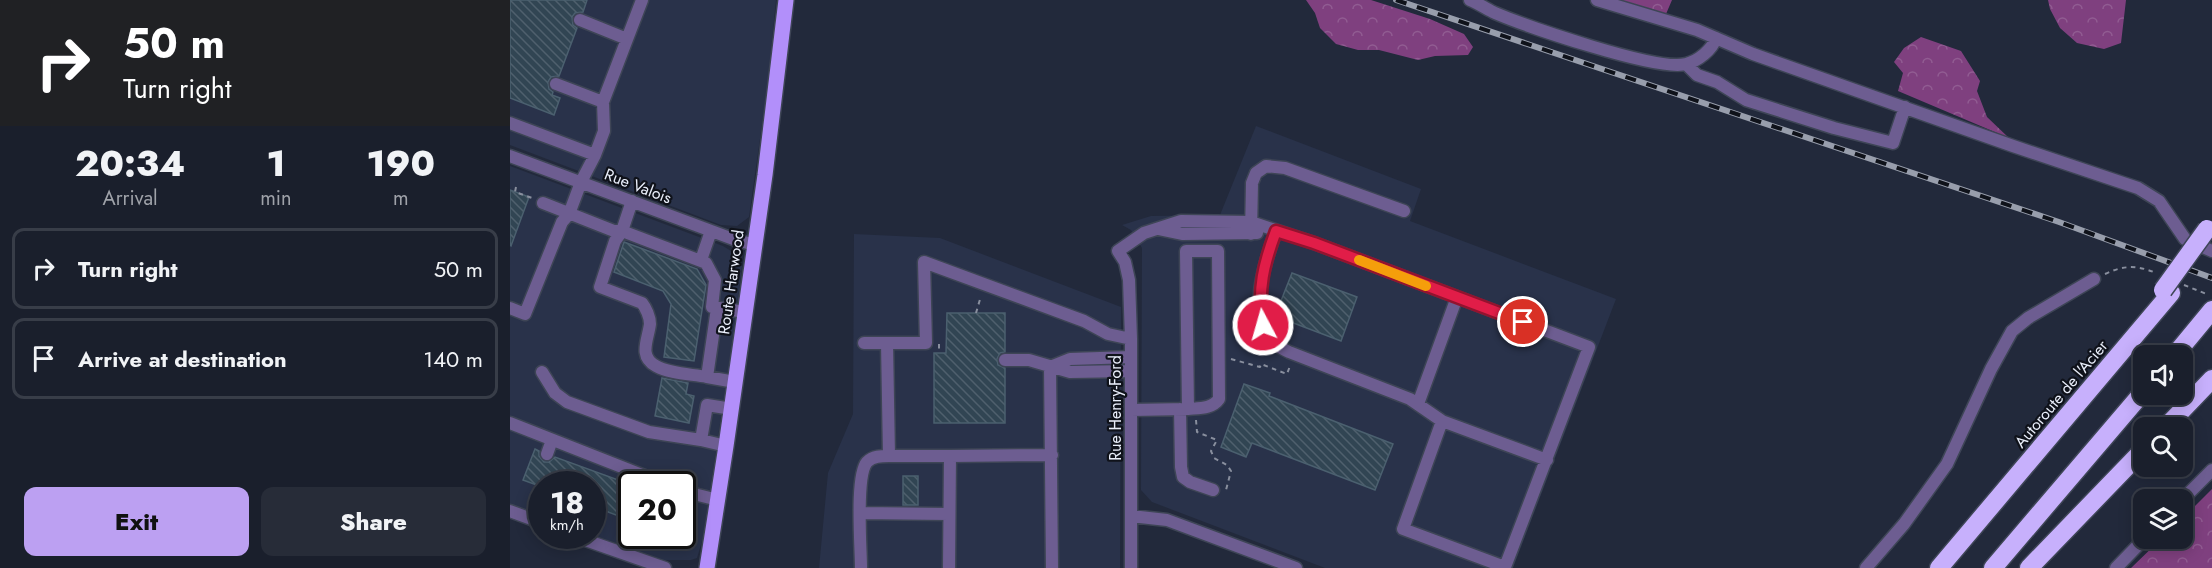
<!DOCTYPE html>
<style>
:root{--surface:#1a1f2c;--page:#272c38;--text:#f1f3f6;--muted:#9fa2a9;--line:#383d48;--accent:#bca0f2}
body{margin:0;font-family:Jost,sans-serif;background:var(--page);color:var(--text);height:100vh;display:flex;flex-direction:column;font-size:22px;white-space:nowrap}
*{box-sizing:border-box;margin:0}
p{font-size:20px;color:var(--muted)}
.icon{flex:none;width:33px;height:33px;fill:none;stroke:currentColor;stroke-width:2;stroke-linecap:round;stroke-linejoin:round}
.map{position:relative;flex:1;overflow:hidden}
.drawer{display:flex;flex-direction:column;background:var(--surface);width:510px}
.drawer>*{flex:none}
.banner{background:#202124;color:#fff;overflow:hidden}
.tools{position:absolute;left:1623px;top:345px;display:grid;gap:12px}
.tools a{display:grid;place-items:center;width:60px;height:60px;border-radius:12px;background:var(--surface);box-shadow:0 3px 15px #0003,0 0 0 2px var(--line);font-size:30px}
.speed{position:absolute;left:18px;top:471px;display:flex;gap:12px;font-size:30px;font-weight:700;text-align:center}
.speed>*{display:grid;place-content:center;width:78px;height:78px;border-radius:50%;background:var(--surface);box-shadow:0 3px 15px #0003,0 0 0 2px var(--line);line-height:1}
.speed small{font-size:15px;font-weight:400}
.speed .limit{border:3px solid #111;border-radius:9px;background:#fff;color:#111}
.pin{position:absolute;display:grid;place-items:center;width:51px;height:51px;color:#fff;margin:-26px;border:3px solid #fff;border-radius:50%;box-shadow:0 2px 6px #0007}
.me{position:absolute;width:66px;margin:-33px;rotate:354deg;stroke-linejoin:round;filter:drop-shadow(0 0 4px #0008)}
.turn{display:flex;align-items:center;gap:21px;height:126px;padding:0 24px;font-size:27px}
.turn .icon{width:78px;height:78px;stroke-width:2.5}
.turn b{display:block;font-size:42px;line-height:51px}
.eta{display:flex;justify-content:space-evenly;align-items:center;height:102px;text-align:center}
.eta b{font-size:36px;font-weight:800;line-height:42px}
.button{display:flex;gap:12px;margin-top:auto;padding:12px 24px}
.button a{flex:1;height:69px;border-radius:12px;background:var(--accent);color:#111;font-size:24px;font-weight:800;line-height:69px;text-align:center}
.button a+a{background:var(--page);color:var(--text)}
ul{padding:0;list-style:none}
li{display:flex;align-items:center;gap:18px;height:81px;margin:0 12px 9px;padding:0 12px;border:3px solid var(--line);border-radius:12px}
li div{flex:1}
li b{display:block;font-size:22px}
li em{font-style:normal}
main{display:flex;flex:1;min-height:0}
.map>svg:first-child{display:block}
.built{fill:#29324a;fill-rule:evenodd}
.forest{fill:url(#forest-crowns)}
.building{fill:url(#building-back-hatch);stroke:#4b606f;stroke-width:1.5}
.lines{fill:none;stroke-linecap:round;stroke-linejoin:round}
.minor-casing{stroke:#3e4556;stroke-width:15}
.major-casing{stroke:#3e4556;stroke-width:18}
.highway-casing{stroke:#3e4556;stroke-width:21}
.path{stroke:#898f9e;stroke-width:2;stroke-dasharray:4.5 4.5;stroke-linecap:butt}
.minor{stroke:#6d5d91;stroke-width:12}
.major{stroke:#b28ffa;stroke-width:15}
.highway{stroke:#c7b0fc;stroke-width:18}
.rail-casing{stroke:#989eac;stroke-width:6}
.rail{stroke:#0f121a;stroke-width:4;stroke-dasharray:11;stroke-linecap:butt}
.highway-bridge-casing{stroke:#3e4556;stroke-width:21;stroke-linecap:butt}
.highway-bridge{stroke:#c7b0fc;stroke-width:18}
.route-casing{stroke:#92132f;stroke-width:15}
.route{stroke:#e11d48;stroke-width:10}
.slow{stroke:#f59e0b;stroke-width:10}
.labels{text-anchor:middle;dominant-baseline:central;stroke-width:4.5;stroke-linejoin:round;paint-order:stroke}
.street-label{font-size:16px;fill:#e9eefa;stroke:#0f121a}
</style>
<main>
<section class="drawer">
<div class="banner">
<div class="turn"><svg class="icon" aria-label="right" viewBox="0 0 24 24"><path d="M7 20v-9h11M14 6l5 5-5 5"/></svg><div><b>50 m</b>Turn right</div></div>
</div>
<div class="eta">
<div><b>20:34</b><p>Arrival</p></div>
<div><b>1</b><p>min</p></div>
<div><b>190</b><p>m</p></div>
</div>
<ul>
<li><svg class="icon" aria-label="right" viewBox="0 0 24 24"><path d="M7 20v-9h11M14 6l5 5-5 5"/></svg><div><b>Turn right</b></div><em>50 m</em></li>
<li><svg class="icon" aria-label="arrive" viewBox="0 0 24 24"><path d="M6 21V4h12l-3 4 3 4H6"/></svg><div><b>Arrive at destination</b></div><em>140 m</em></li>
</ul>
<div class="button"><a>Exit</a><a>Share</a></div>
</section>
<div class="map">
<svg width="1702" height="568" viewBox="0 0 1702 568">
<defs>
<pattern id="forest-crowns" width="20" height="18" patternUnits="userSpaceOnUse" patternTransform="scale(1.5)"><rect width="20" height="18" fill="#7f407f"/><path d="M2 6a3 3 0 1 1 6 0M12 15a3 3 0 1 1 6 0" fill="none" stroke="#915c92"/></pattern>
<pattern id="building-back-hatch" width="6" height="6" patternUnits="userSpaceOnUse" patternTransform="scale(1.5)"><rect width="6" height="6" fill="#314553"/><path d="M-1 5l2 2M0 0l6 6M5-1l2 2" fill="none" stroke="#4f606d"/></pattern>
</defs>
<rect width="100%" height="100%" fill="#22293b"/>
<path class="built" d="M0,0H266L258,82L239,217L227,226L211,225L0,145Z
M746,126L911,189L900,221L1106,299L1003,568H815L642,502L631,490L632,248L621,230L612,225L641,216L710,215Z
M0,166L213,246L229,256L232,266L231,276L222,343L193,538L187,558L181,560H153L83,535L82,484H32L31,515L0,504ZM122,484H172V536H122Z
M344,234L430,238L611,307L610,568H309L318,473L343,414Z"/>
<path class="forest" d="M796,0H861L920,19L954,34L963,47L958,55L925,56L908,60L869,50H848L826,44L810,28L805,13Z
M1107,0H1162L1156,14Z
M1538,0H1616L1611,43L1594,49L1567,43L1550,28L1540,9Z
M1411,37L1451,51L1470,81L1467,91L1477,117L1499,138L1388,91L1393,73L1384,62L1394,48Z
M1702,489V568H1621L1651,539L1672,538L1673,518Z"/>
<path class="building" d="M0,0H77L73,12L65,13L62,17L63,25L67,28L49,76L41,77L38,82L39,89L43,92L42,95L50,98L44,115L0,98Z
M0,190L19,197L1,246L0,245Z
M114,242L187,269L196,285L184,361L154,357L161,304L153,291L104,272Z
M782,273L847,297L831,341L765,316Z
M437,313H495V352L490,353L487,359L488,365L495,368V423H424V353H436Z
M152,378L178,383L176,394L184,396L179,423L145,416Z
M734,384L760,393L759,396L883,444L865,490L742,443L736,457L711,447Z
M25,449L29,451V456L34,462H39L45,457L122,485V521L82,506V484H32V487L13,480Z
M393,476H408V505H393Z"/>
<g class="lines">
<defs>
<path id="minor" d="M960,0C969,4 977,9 985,13C1016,26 1148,72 1176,64C1188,61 1202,50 1206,38
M1087,0L1187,30L1243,54L1503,146L1628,188L1649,201L1675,239L1702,251
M70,20L117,39
M1176,64L1187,75L1207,82L1236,100L1324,128L1383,143L1395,107
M46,84L93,102
M0,123L85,155L71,182L59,214L52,222L15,314L0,308
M85,155L94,131L93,102L132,0
M0,156L223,239L245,245
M122,201L112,231L196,263L205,280L202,307L235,312
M33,203L104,231H112
M648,229L672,234L747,233
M112,231L105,241L90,287L132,303C136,308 140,317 140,324C138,340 128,356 146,366C160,374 181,374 197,377
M766,231C753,268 731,331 779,352L900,399L932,421
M741,234L742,183L746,173L756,166L775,168L894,211
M191,260L201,231
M207,308L197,377L225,382
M354,343H416L414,262L574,321L598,334L621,339
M377,343L379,456H440
M495,360H519L560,372L621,371
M540,367L542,568
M540,367L560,359L621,357
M32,372L45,393L57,402L139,432L191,440
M908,404L947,297
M670,409L671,467L673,477L680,482L703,490
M621,410L678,409C689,408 702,409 709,399L708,251H676L678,409
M0,423L155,484
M216,446L191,440L197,405L222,409
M37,454L42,440
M172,491L208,500
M1672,500L1702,470
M0,511L32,523
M350,513L439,514
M621,516L657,520L786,568
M64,536L155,568
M351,568C351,547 345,476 357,462C363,456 371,456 379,456
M439,568L440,456L542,455
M621,568V339L619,280L615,262L608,251L634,233L671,221L741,222L804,243L1079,347L995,567L893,529L932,421L1037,460
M1356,568L1394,524L1437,464L1481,369L1502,331L1518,318L1584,279
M1606,568L1635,538"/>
<path id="major" d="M197,568L216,446L255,175L276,0"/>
<path id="highway" d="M1664,356L1702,310
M1655,428L1702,379
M1429,568L1661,293
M1483,568L1634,391
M1519,568L1634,449"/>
</defs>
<use href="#minor" class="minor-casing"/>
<use href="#major" class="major-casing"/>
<use href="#highway" class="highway-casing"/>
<path class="path" d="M6,187L5,192L22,198
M1595,274C1614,265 1627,265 1646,273
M1674,285L1699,295
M466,313L471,296
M429,344V353
M721,359L750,367L751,364L777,374L780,366
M686,420L687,432L707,440L701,451L704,458L717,465L721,471L716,490"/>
<use href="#minor" class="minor"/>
<use href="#major" class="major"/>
<use href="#highway" class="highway"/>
<defs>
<path id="rail" d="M886,0L1549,222L1702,278"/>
</defs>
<use href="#rail" class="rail-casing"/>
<use href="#rail" class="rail"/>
<defs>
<path id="highway-bridge" d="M1653,290L1697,229"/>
</defs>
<use href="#highway-bridge" class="highway-bridge-casing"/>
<use href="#highway-bridge" class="highway-bridge"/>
</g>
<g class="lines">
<defs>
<path id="route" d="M753,325C747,290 754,263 766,231L804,243L1013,322"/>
</defs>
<use href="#route" class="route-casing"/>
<use href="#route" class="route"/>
<path class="slow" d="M849,260L916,286"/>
</g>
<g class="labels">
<g class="street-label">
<text transform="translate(128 186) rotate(21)">Rue Valois</text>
<text transform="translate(221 282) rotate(-82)">Route Harwood</text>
<text transform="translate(1551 394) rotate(-50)">Autoroute de l'Acier</text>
<text transform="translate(605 408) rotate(-90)">Rue Henry-Ford</text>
</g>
</g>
</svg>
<div class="tools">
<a><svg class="icon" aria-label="sound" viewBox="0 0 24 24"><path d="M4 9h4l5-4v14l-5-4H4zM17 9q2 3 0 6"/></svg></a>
<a><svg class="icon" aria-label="search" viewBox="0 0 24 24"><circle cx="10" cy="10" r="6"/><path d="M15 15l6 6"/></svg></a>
<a><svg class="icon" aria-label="layers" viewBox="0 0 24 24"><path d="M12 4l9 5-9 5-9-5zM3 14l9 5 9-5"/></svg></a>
</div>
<div class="speed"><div>18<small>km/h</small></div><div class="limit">20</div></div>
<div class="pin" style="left:1013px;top:322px;background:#d93025"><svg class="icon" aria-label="arrive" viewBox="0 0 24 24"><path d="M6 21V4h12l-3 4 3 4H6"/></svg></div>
<svg class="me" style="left:753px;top:325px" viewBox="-20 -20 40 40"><circle r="17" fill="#e11d48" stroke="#fff" stroke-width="3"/><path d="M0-11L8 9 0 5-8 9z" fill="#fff"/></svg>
</div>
</main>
